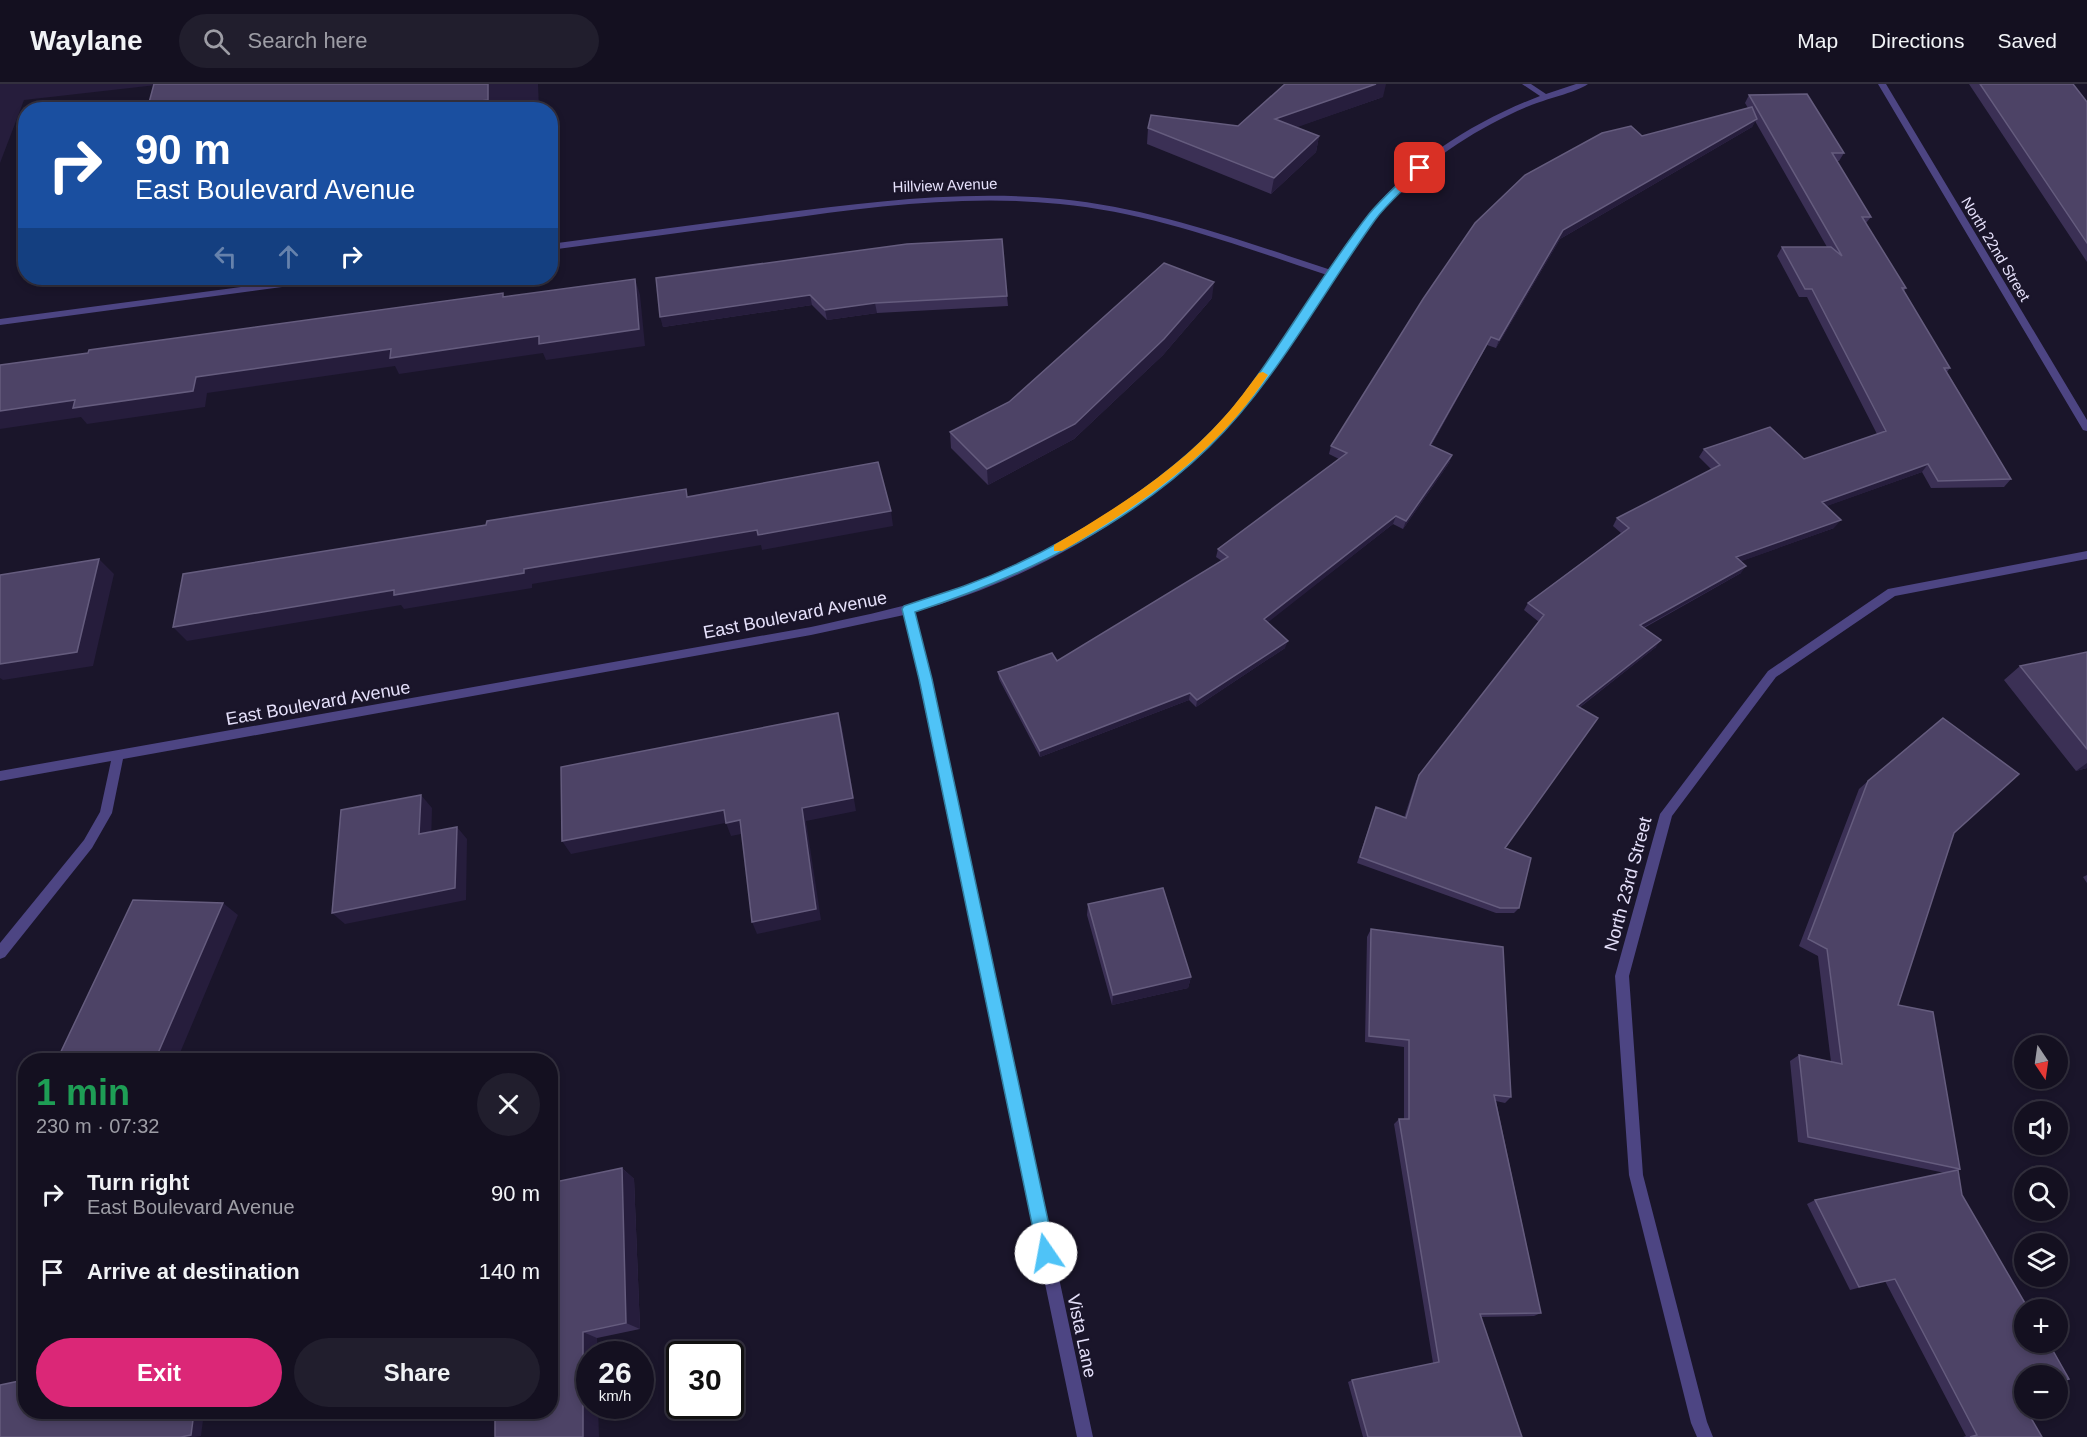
<!DOCTYPE html>
<meta charset="utf-8">
<style>
:root{--surface:#141020;--page:#211e2d;--text:#f1f3f6;--muted:#9d9da5;--line:#33303e;--accent:#db2777}
body{margin:0;font-family:Arial,sans-serif;background:var(--page);color:var(--text);height:100vh;display:flex;flex-direction:column;font-size:22px;white-space:nowrap}
*{box-sizing:border-box;margin:0}
p{font-size:20px;color:var(--muted)}
.icon{flex:none;width:33px;height:33px;fill:none;stroke:currentColor;stroke-width:2;stroke-linecap:round;stroke-linejoin:round}
.map{position:relative;flex:1;overflow:hidden}
.details{position:absolute;left:18px;top:969px;width:540px;height:366px;display:flex;flex-direction:column;background:var(--surface);border-radius:24px;box-shadow:0 3px 9px #0003,0 0 0 2px var(--line)}
.details>*{flex:none}
.top-card{position:absolute;left:18px;top:18px;width:540px;height:183px;border-radius:24px;box-shadow:0 3px 9px #0003,0 0 0 2px var(--line);background:#1a4fa0;color:#fff;overflow:hidden}
.needle{width:39px;rotate:167deg}
.tools{position:absolute;left:2014px;top:951px;display:grid;gap:12px}
.tools a{display:grid;place-items:center;width:54px;height:54px;border-radius:50%;background:var(--surface);box-shadow:0 3px 9px #0003,0 0 0 2px var(--line);font-size:30px}
.speed{position:absolute;left:576px;top:1257px;display:flex;gap:12px;font-size:30px;font-weight:700;text-align:center}
.speed>*{display:grid;place-content:center;width:78px;height:78px;border-radius:50%;background:var(--surface);box-shadow:0 3px 9px #0003,0 0 0 2px var(--line);line-height:1}
.speed small{font-size:15px;font-weight:400}
.speed .limit{border:3px solid #111;border-radius:9px;background:#fff;color:#111}
.pin{position:absolute;display:grid;place-items:center;width:51px;height:51px;color:#fff;margin:-26px;border-radius:12px;box-shadow:0 3px 9px #0006}
.me{position:absolute;width:66px;margin:-33px;rotate:348deg;stroke-linejoin:round;filter:drop-shadow(0 0 4px #0008)}
.turn{display:flex;align-items:center;gap:21px;height:126px;padding:0 18px;font-size:27px}
.turn .icon{width:78px;height:78px;stroke-width:2.5}
.turn b{display:block;font-size:42px;line-height:51px}
.lanes{display:flex;align-items:center;height:57px;padding:0 18px;background:#0003;justify-content:center;gap:30px;direction:ltr}
.lanes .off{opacity:.35}
.round{display:grid;place-items:center;flex:none;width:63px;height:63px;border-radius:32px;background:var(--page)}
.overview{display:flex;align-items:center;justify-content:space-between;height:102px;padding:0 18px}
h1{font-size:36px;font-weight:700;line-height:45px;color:#1e9e55}
.action{display:flex;gap:12px;margin-top:auto;padding:12px 18px}
.action a{flex:1;height:69px;border-radius:36px;background:var(--accent);color:#fff;font-size:24px;font-weight:700;line-height:69px;text-align:center}
.action a+a{background:var(--page);color:var(--text)}
ul{padding:0;list-style:none}
li{display:flex;align-items:center;gap:18px;height:78px;padding:0 18px}
li div{flex:1}
li b{display:block;font-size:22px}
li em{font-style:normal}
header{display:flex;align-items:center;gap:36px;box-sizing:border-box;height:84px;padding:0 30px;background:var(--surface);border-bottom:2px solid var(--line)}
header strong{font-size:28px}
nav{display:flex;gap:33px;margin-inline-start:auto;font-size:21px}
.search{width:420px;height:54px;background:var(--page);display:flex;align-items:center;gap:15px;box-sizing:border-box;padding:0 21px;border-radius:33px;color:var(--muted);font-size:22px}
.map>svg:first-child{display:block}
.lines{fill:none;stroke-linecap:round;stroke-linejoin:round}
.street{fill:#4d4583;fill-rule:evenodd}
.wall{fill:#3b3055}
.shaded-wall{fill:#261d3c}
.building{fill:#4d4366;stroke:#655c7e;stroke-width:1.5}
.route{fill:#4fc3f7;stroke:#337fa1;stroke-width:1.5}
.slow{fill:#f59e0b}
.labels{text-anchor:middle;dominant-baseline:central;stroke-width:4.5;stroke-linejoin:round;paint-order:stroke}
.far-street-label{font-size:15px;fill:#e6e1fb;stroke:#1a152a}
.street-label{font-size:18px;fill:#e6e1fb;stroke:#1a152a}
</style>
<header>
<strong>Waylane</strong>
<div class="search"><svg class="icon" aria-label="search" viewBox="0 0 24 24"><circle cx="10" cy="10" r="6"/><path d="M15 15l6 6"/></svg>Search here</div>
<nav><a>Map</a><a>Directions</a><a>Saved</a></nav>
</header>
<div class="map">
<svg width="2087" height="1353" viewBox="0 0 2087 1353">
<rect width="100%" height="100%" fill="#1a152a"/>
<g class="lines">
<path class="street" d="M1522,0H1531L1546,10L1576,0H1588C1575,9 1545,15 1529,22C1481,42 1434,72 1397,109C1379,128 1366,149 1351,170C1326,206 1303,244 1278,280C1191,403 1059,488 914,528L926,572L1093,1353H1077L914,572L904,531L811,551L123,675L112,729L92,764L5,873L0,875V859L84,756L100,728L111,677L0,697V687L811,543C851,534 892,526 931,514C1041,480 1149,418 1227,332C1265,289 1295,239 1327,191C1240,162 1153,129 1060,120C965,110 870,123 776,136C701,146 626,156 550,166V160C625,150 700,140 775,130C870,118 964,106 1060,115C1153,124 1242,157 1331,186C1344,167 1356,147 1370,129C1414,75 1475,37 1540,12Z
M1878,0H1886L2087,336V347L2083,346Z
M309,194H332L327,197L0,241V235Z
M2087,467V475L1895,512L1776,593L1672,732L1629,892L1643,1091L1707,1338L1713,1353H1697L1691,1339L1629,1091L1615,892L1660,730L1768,587L1888,505Z"/>
</g>
<path class="wall" d="M1969,0H2073L2087,18V178Z
M1749,11L1844,69L1839,77H1837L1871,133L1866,139L1906,204L1904,207L1950,284L1947,288L2011,395L2004,403L1931,404L1922,388L1826,422L1834,444L1741,477V489L1644,544L1656,563L1579,624L1505,765L1519,824L1514,829H1496L1357,779L1376,723L1404,734L1416,697L1419,691L1539,538L1524,526L1528,519L1621,449L1613,442L1617,434L1712,386L1699,373L1704,365L1804,375L1877,350L1807,213H1799L1777,172L1782,163H1827L1755,37L1752,43L1560,155L1496,264L1487,261L1431,362L1452,371L1449,379L1403,445L1393,440L1267,538L1285,564L1196,623L1189,616L1040,673L999,595L998,588L1057,577L1222,477L1216,473L1218,465L1339,375L1329,370L1331,362L1642,52L1748,24L1745,19Z
M1383,13L1296,43L1319,52L1316,68L1271,110L1147,60L1148,44L1238,42Z
M656,194L1007,212L1008,222L877,229L827,236L812,221L663,243Z
M1212,214L1163,271L1074,355L988,401L951,364L950,348Z
M2087,568V684L2076,687L2004,596L2020,582Z
M1868,697L1954,749L1898,921L1960,1085L1957,1087L1962,1111L2016,1308L2042,1353H1963L1966,1352L1885,1197L1850,1206L1807,1120L1815,1116L1945,1089L1798,1058L1790,977L1799,971L1831,978L1818,872L1799,862L1859,705Z
M2087,791V799L2083,793Z
M1088,820L1191,893L1188,904L1112,921L1087,831Z
M1371,845L1511,1013L1505,1019L1496,1017L1541,1229L1534,1232L1481,1233L1522,1353H1363L1348,1298L1352,1296L1433,1279L1394,1040L1399,1035H1404V963L1365,958L1367,853Z
M622,1084L634,1095L640,1245L597,1254L495,1353Z"/>
<path class="shaded-wall" d="M0,0H165L24,16L0,79Z
M488,0H538L539,25L530,26H412Z
M1376,0H1386L1383,13L1272,52L1275,35Z
M1757,35L1752,43L1560,155L1496,264L1499,256L1563,146Z
M1319,52L1316,68L1271,110L1274,94Z
M635,195L640,211L645,262L546,276L543,269L399,290L395,282L207,309L205,323L87,340L81,333L0,345V327L196,293Z
M1214,198L1212,214L1163,271L1074,355L988,401L987,385Z
M810,211L812,221L663,243L660,233Z
M875,219L877,229L827,236L825,226Z
M1491,253L1487,261L1427,369L1430,361Z
M1452,371L1449,379L1403,445L1406,437Z
M1928,380L1922,388L1816,426L1822,418Z
M891,427L893,442L762,466L761,461L532,500V504L404,525L401,521L187,557L173,543L757,446Z
M1396,432L1393,440L1262,543L1264,535Z
M1841,436L1834,444L1731,481L1736,473Z
M99,475L114,490L93,582L3,596L0,594V580Z
M1746,482L1741,489L1635,548L1640,541Z
M1661,556L1656,563L1572,629L1577,622Z
M1288,557L1285,564L1196,623L1197,616Z
M1190,609L1189,616L1040,673V667Z
M838,629L842,643L856,727L806,737L821,836L757,850L752,838L802,724Z
M2087,679V684L2076,687Z
M421,711L432,724L431,762L419,750Z
M724,726L730,738L571,770L562,757Z
M740,736L746,749L731,752L726,739Z
M457,743L467,755L466,816L345,840L332,829Z
M223,819L238,831L177,976H155Z
M1191,893L1188,904L1112,921L1113,911Z
M622,1084L634,1095L640,1245L626,1239Z
M583,1248L597,1254L598,1270H590V1322H598L599,1353H583Z
M194,1328H204L201,1352L195,1353H181Z"/>
<path class="building" d="M154,0H488V16L412,26H147Z
M1285,0H1376L1275,35L1319,52L1274,94L1148,44L1151,31L1238,42Z
M1980,0H2073L2087,18V159Z
M1807,10L1844,69H1832L1871,133H1862L1906,204H1902L1950,284H1944L2011,395L1938,397L1928,380L1822,418L1841,436L1736,473L1746,482L1640,541L1661,556L1577,622L1598,634L1505,764L1531,774L1519,824H1500L1360,773L1376,723L1406,734L1419,691L1544,531L1528,519L1629,444L1617,434L1720,381L1704,365L1770,343L1804,375L1886,347L1812,205H1805L1782,163H1831L1842,172L1749,11Z
M1752,23L1757,35L1563,146L1499,256L1491,253L1430,361L1452,371L1406,437L1396,432L1264,535L1288,557L1197,616L1190,609L1040,667L998,588L1052,569L1057,577L1228,473L1218,465L1347,369L1331,362L1423,215L1475,139L1525,91L1602,49L1631,42L1642,52Z
M1002,155L1007,212L875,219L825,226L810,211L660,233L656,194L907,160Z
M1164,179L1214,198L1164,255L1075,340L987,385L950,348L1009,318Z
M635,195L639,245L539,260V252L390,274L391,265L196,293L193,307L73,324L75,316L0,327V281L88,269L89,266L503,209V213Z
M878,378L891,427L758,451L757,446L524,485V489L394,511V506L173,543L183,490L486,441L487,437L686,405L687,413Z
M99,475L77,568L0,580V491Z
M2087,568V665L2020,582Z
M838,629L853,714L802,724L816,825L752,838L740,736L726,739L724,726L562,757L561,683Z
M1943,634L2019,690L1954,749L1898,921L1933,928L1960,1085L1808,1053L1799,971L1842,980L1827,865L1808,855L1868,697Z
M421,711L419,750L457,743L455,804L332,829L341,726Z
M1163,804L1191,893L1113,911L1088,820Z
M133,816L223,819L155,976H57Z
M1371,845L1503,863L1511,1013L1494,1011L1541,1229L1480,1230L1522,1353H1368L1352,1296L1439,1278L1399,1035H1409V956L1369,952Z
M622,1084L626,1239L583,1248V1353H495V1328H550V1099Z
M1958,1086L1962,1111L2029,1226H2025V1258H2048L2069,1295L2058,1298V1292H2025V1306L2016,1308L2042,1353H1970L1977,1351L1895,1195L1859,1203L1815,1116Z
M26,1264V1328H194L191,1351L181,1353H0V1301L19,1297Z"/>
<path class="route" d="M1416,82L1424,84C1409,102 1389,117 1375,136C1321,211 1275,299 1209,363C1128,442 1022,493 915,528L932,595L1055,1169L1052,1175L1046,1178L1040,1175L1038,1169L919,595L902,525L904,522C924,515 944,509 964,502C1060,467 1184,391 1245,309C1288,251 1324,187 1369,130C1383,113 1401,98 1416,82Z"/>
<path class="slow" d="M1263,288L1268,291C1217,369 1141,421 1062,467H1054V461C1115,425 1178,386 1225,332C1237,319 1248,303 1259,289Z"/>
<g class="labels">
<g class="far-street-label">
<text transform="translate(945 101) rotate(-2)">Hillview Avenue</text>
<text transform="translate(1996 165) rotate(59)">North 22nd Street</text>
</g>
<g class="street-label">
<text transform="translate(795 531) rotate(-11)">East Boulevard Avenue</text>
<text transform="translate(318 619) rotate(-10)">East Boulevard Avenue</text>
<text transform="translate(1628 800) rotate(-75)">North 23rd Street</text>
<text transform="translate(1082 1252) rotate(78)">Vista Lane</text>
</g>
</g>
</svg>
<div class="tools">
<a><svg class="needle" viewBox="-14 -14 28 28"><path d="M0-13l5 13h-10z" fill="#e53935"/><path d="M0 13l5-13h-10z" fill="#9d9da5"/></svg></a>
<a><svg class="icon" aria-label="sound" viewBox="0 0 24 24"><path d="M4 9h4l5-4v14l-5-4H4zM17 9q2 3 0 6"/></svg></a>
<a><svg class="icon" aria-label="search" viewBox="0 0 24 24"><circle cx="10" cy="10" r="6"/><path d="M15 15l6 6"/></svg></a>
<a><svg class="icon" aria-label="layers" viewBox="0 0 24 24"><path d="M12 4l9 5-9 5-9-5zM3 14l9 5 9-5"/></svg></a>
<a>+</a>
<a>−</a>
</div>
<div class="speed"><div>26<small>km/h</small></div><div class="limit">30</div></div>
<div class="pin" style="left:1420px;top:84px;background:#d93025"><svg class="icon" aria-label="arrive" viewBox="0 0 24 24"><path d="M6 21V4h12l-3 4 3 4H6"/></svg></div>
<svg class="me" style="left:1046px;top:1169px" viewBox="-20 -20 40 40"><circle r="19" fill="#fff"/><path d="M0-13L10 11 0 6-10 11z" fill="#4fc3f7"/></svg>
<div class="top-card">
<div class="turn"><svg class="icon" aria-label="right" viewBox="0 0 24 24"><path d="M7 20v-9h11M14 6l5 5-5 5"/></svg><div><b>90 m</b>East Boulevard Avenue</div></div>
<div class="lanes"><svg class="icon off" aria-label="left" viewBox="0 0 24 24"><path d="M17 20v-9H6M10 6l-5 5 5 5"/></svg><svg class="icon off" aria-label="ahead" viewBox="0 0 24 24"><path d="M12 20V5M6 11l6-6 6 6"/></svg><svg class="icon" aria-label="right" viewBox="0 0 24 24"><path d="M7 20v-9h11M14 6l5 5-5 5"/></svg></div>
</div>
<section class="details">
<div class="overview"><div><h1>1 min</h1><p>230 m · 07:32</p></div><a class="round"><svg class="icon" aria-label="close" viewBox="0 0 24 24"><path d="M6 6l12 12M18 6L6 18"/></svg></a></div>
<ul>
<li><svg class="icon" aria-label="right" viewBox="0 0 24 24"><path d="M7 20v-9h11M14 6l5 5-5 5"/></svg><div><b>Turn right</b><p>East Boulevard Avenue</p></div><em>90 m</em></li>
<li><svg class="icon" aria-label="arrive" viewBox="0 0 24 24"><path d="M6 21V4h12l-3 4 3 4H6"/></svg><div><b>Arrive at destination</b></div><em>140 m</em></li>
</ul>
<div class="action"><a>Exit</a><a>Share</a></div>
</section>
</div>
